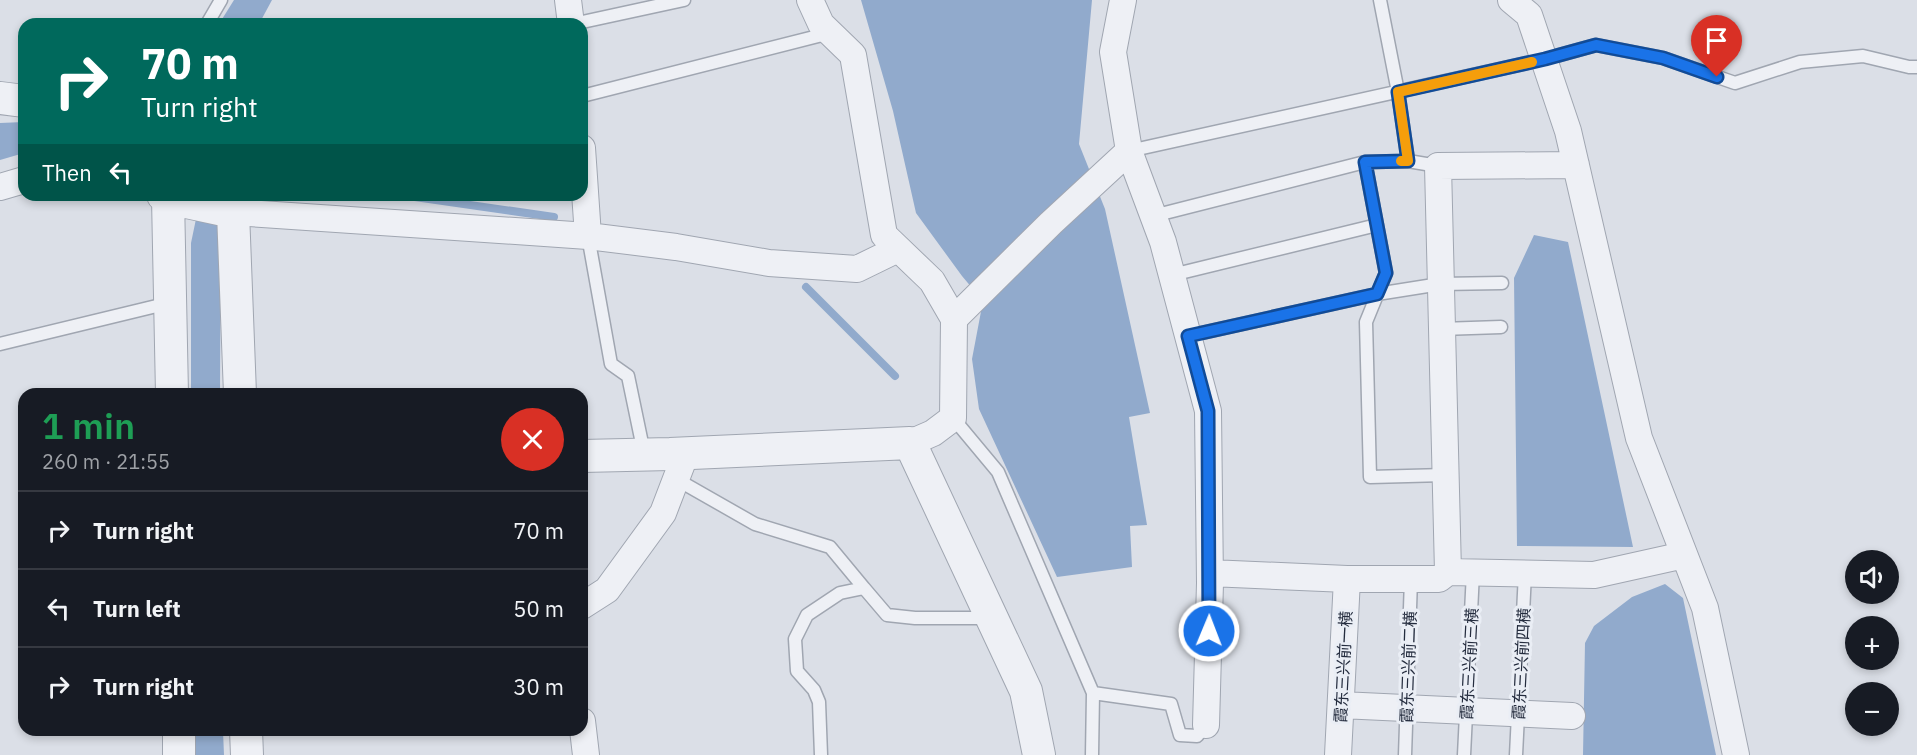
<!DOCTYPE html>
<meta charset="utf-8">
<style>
:root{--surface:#171b24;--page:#20242c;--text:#f1f3f6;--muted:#9ea1a6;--line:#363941}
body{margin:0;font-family:"IBM Plex Sans","Noto Sans SC",sans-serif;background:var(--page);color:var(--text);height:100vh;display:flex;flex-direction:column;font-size:22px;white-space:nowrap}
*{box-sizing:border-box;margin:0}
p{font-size:20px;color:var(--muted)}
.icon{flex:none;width:33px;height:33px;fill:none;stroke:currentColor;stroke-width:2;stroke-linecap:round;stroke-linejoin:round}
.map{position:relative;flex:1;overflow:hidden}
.panel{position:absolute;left:18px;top:388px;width:570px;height:348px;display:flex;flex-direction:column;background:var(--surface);border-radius:18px;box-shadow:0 3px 9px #0003}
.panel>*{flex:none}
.guide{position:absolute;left:18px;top:18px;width:570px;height:183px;border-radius:18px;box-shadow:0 3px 9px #0003;background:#00695c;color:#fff;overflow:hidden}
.buttons{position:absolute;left:1845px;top:550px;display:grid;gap:12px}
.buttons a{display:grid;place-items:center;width:54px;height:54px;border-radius:50%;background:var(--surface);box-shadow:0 3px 9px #0003;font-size:30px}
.pin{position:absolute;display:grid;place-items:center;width:51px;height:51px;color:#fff;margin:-62px -26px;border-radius:50% 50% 50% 0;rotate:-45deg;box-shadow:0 0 6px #0007}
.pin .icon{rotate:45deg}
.me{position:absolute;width:66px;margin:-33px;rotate:1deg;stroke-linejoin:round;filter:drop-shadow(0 0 4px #0008)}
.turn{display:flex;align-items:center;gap:21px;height:126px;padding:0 24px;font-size:27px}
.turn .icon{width:78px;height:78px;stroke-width:2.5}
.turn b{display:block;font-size:42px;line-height:51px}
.then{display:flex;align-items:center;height:57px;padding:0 24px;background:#0003;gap:12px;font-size:22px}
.round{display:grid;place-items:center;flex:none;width:63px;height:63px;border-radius:32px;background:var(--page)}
.summary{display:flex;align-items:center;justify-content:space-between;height:102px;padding:0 24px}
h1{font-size:36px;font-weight:600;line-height:45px;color:#1e9e55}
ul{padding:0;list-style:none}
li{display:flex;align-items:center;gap:18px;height:78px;padding:0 24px;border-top:2px solid var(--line)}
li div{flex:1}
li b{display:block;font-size:22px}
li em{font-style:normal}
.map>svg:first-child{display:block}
.water{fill:#91aacc}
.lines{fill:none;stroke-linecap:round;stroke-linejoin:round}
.stream{stroke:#91aacc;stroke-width:8}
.service-casing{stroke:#a0a6b1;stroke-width:15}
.minor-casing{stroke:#a0a6b1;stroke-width:28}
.tertiary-casing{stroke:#a0a6b1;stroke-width:34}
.service{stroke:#eef0f5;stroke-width:12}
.minor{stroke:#eef0f5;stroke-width:26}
.tertiary{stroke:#eef0f5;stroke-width:32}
.route-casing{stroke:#114b97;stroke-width:15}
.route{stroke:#1a73e8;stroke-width:10}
.slow{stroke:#f59e0b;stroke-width:10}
.labels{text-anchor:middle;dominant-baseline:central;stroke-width:6;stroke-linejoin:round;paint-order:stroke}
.street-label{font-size:16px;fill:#242c3e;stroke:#eaeef5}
</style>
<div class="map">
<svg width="1917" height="755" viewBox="0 0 1917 755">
<rect width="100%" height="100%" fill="#dbdfe7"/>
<path class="water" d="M234,0H272L259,24H219Z
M861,0H1092L1079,144L1105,209L1150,413L1129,417L1147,525L1130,526L1132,567L1057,577L979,409L972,359L983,301L962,276L916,213L893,111Z
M24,122V153L0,160V123Z
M201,195H221L220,394H191V243Z
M1534,235L1568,242L1633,547L1517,546L1514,278Z
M1665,584L1683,598L1716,755H1583L1585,643L1594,626L1632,597Z
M193,731H223L224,755H194Z"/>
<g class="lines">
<path class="stream" d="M401,195L554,217
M806,287L895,376"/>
<defs>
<path id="service" d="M1380,0L1398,92L1408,161
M207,24L221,0
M573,24L684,0
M582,96L830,33
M1129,151L1545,59L1596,45L1663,58L1735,83L1800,62L1863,56L1909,67H1917
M1365,162L1386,273L1366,322L1370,477L1445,475
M1153,216L1365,162L1408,161L1438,166
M588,236L611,364L628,376L644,453
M1172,275L1377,225
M1441,329L1501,327
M1188,336L1377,294L1440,284L1502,283
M0,344L169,303
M953,418L998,472L1093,693L1092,755
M676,479L755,524L830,547L864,588L840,593L807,615L795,639L797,671L814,690L819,702L821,755
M864,588L887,615L915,618H991
M1093,693L1171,704L1180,735L1197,736L1206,725
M1405,755L1411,579
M1464,755L1473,572
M1516,755L1525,573"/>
<path id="minor" d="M568,0L571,24
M810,0L821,24L853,55L884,235L932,281L954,319L953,418L933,433L910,443
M1123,0L1113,52L1129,151L1163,242L1208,411L1210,583L1206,725
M1511,0L1529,15L1568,131L1639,438L1705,608L1736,755
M582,148L588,236
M0,187L24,180
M233,212L588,236L676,247L769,263L857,269L898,249
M954,319L1051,223L1129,151
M1448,572L1438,166L1576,165
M1210,573L1347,579H1439L1448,572L1594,575L1684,555
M582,606L607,590L663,513L686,453
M1341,705L1572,716
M582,721L586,755
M1338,755L1347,579"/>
<path id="tertiary" d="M0,98L24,101
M163,195L168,198L233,212L240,394
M168,198L172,394
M582,456L670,454L910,443L1026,691L1039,755
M179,730V755
M246,730L247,755"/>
</defs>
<use href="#service" class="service-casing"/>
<use href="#minor" class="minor-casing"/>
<use href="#tertiary" class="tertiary-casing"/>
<use href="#service" class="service"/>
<use href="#minor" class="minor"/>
<use href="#tertiary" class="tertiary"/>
</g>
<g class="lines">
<defs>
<path id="route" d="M1209,631L1208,411L1188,336L1377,294L1386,273L1365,162L1408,161L1398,92L1545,59L1596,45L1663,58L1717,77"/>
</defs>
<use href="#route" class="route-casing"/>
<use href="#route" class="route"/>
<path class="slow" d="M1401,161H1408L1398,92L1532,62"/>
</g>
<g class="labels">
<g class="street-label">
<text transform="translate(1469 664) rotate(-87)">霞东三兴前三横</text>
<text transform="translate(1521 664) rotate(-87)">霞东三兴前四横</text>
<text transform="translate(1343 667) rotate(-87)">霞东三兴前一横</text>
<text transform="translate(1408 667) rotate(-88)">霞东三兴前二横</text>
</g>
</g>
</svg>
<div class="buttons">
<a><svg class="icon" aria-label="sound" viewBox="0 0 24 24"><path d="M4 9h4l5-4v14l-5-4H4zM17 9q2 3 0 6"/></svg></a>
<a>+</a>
<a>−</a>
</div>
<div class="pin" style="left:1717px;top:77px;background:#d93025"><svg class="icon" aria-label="arrive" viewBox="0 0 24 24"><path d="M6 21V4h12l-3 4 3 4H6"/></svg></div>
<svg class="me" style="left:1209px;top:631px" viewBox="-20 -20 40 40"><circle r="17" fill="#1a73e8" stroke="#fff" stroke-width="3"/><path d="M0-11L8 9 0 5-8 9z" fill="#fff"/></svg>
<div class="guide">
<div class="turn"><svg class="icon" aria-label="right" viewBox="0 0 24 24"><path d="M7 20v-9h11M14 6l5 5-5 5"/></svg><div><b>70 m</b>Turn right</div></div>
<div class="then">Then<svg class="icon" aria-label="left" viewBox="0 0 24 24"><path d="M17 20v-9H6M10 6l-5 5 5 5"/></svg></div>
</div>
<section class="panel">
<div class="summary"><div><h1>1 min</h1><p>260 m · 21:55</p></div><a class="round" style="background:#d93025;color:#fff"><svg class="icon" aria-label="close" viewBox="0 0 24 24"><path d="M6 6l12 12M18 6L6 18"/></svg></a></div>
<ul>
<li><svg class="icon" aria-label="right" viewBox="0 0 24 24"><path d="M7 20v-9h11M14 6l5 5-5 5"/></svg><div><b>Turn right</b></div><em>70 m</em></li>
<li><svg class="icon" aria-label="left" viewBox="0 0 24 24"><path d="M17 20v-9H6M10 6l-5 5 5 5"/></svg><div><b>Turn left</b></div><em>50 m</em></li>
<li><svg class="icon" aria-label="right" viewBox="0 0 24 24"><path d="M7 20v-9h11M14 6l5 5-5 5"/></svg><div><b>Turn right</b></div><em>30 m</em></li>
</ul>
</section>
</div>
